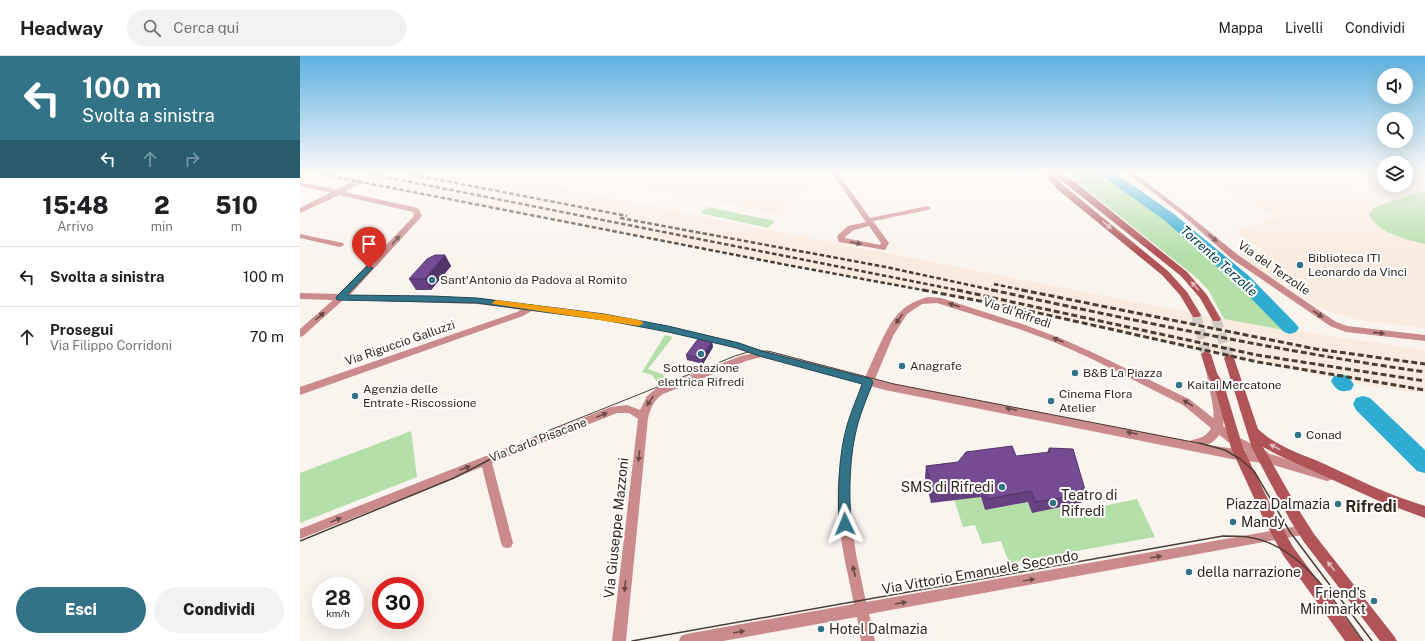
<!DOCTYPE html>
<html lang="it">
<style>
:root{--surface:#fff;--page:#f2f2f2;--text:#202124;--muted:#757577;--line:#e0e0e0;--accent:#337387}
body{margin:0;font-family:"Public Sans",sans-serif;background:var(--page);color:var(--text);height:100vh;display:flex;flex-direction:column;font-size:15px;white-space:nowrap}
*{box-sizing:border-box;margin:0}
p{font-size:13px;color:var(--muted)}
.icon{flex:none;width:22px;height:22px;fill:none;stroke:currentColor;stroke-width:2;stroke-linecap:round;stroke-linejoin:round}
.map{position:relative;flex:1;overflow:hidden}
.sheet{display:flex;flex-direction:column;background:var(--surface);width:300px}
.sheet>*{flex:none}
.banner{background:#337387;color:#fff;overflow:hidden}
.controls{position:absolute;left:1077px;top:12px;display:grid;gap:8px}
.controls a{display:grid;place-items:center;width:36px;height:36px;border-radius:50%;background:var(--surface);box-shadow:0 4px 16px #0002;font-size:20px}
.speed{position:absolute;left:12px;top:521px;display:flex;gap:8px;font-size:20px;font-weight:700;text-align:center}
.speed>*{display:grid;place-content:center;width:52px;height:52px;border-radius:50%;background:var(--surface);box-shadow:0 4px 16px #0002;line-height:1}
.speed small{font-size:10px;font-weight:400}
.speed .limit{border:6px solid #d22;background:#fff;color:#111}
.pin{position:absolute;display:grid;place-items:center;width:34px;height:34px;color:#fff;margin:-41px -17px;border-radius:50% 50% 50% 0;rotate:-45deg;box-shadow:0 0 4px #0007}
.pin .icon{rotate:45deg}
.me{position:absolute;width:44px;margin:-22px;rotate:358deg;stroke-linejoin:round;filter:drop-shadow(0 0 3px #0008)}
.turn{display:flex;align-items:center;gap:14px;height:84px;padding:0 16px;font-size:18px}
.turn .icon{width:52px;height:52px;stroke-width:2.5}
.turn b{display:block;font-size:28px;line-height:34px}
.lanes{display:flex;align-items:center;height:38px;padding:0 16px;background:#0003;justify-content:center;gap:20px;direction:ltr}
.lanes .off{opacity:.35}
.eta{display:flex;justify-content:space-evenly;align-items:center;height:68px;text-align:center}
.eta b{font-size:24px;font-weight:800;line-height:28px}
.button{display:flex;gap:8px;margin-top:auto;padding:8px 16px}
.button a{flex:1;height:46px;border-radius:24px;background:var(--accent);color:#fff;font-size:16px;font-weight:800;line-height:46px;text-align:center}
.button a+a{background:var(--page);color:var(--text)}
ul{padding:0;list-style:none}
li{display:flex;align-items:center;gap:12px;height:60px;padding:0 16px;border-top:1px solid var(--line)}
li div{flex:1}
li b{display:block;font-size:15px}
li em{font-style:normal}
header{display:flex;align-items:center;gap:24px;box-sizing:border-box;height:56px;padding:0 20px;background:var(--surface);border-bottom:1px solid var(--line)}
header strong{font-size:19px}
nav{display:flex;gap:22px;margin-inline-start:auto;font-size:14px}
.search{width:280px;height:36px;background:var(--page);display:flex;align-items:center;gap:10px;box-sizing:border-box;padding:0 14px;border-radius:22px;color:var(--muted);font-size:15px}
main{display:flex;flex:1;min-height:0}
.map>svg:first-child{display:block}
.built{fill:#faebdf}
.green{fill:#b4dfa9}
.lines{fill:none;stroke-linecap:round;stroke-linejoin:round}
.river{fill:#2facd2;fill-rule:evenodd}
.tertiary-tunnel{stroke:#d2cbc5;stroke-width:8;stroke-dasharray:8 4;stroke-linecap:butt}
.secondary-tunnel{stroke:#d2cbc5;stroke-width:10;stroke-dasharray:10 5;stroke-linecap:butt}
.minor{fill:#cb8a8b;fill-rule:evenodd}
.tertiary{fill:#cb8a8b;fill-rule:evenodd}
.secondary{fill:#b05458;fill-rule:evenodd}
.tram-far1{stroke:#493e34;stroke-width:1}
.tram{stroke:#493e34;stroke-width:1.5}
.rail-far1{stroke:#493e34;stroke-width:2.5;stroke-dasharray:4.5 2.5;stroke-linecap:butt}
.rail{stroke:#493e34;stroke-width:3;stroke-dasharray:6 3;stroke-linecap:butt}
.wall{fill:#65417f}
.shaded-wall{fill:#523568}
.building{fill:#754c94;stroke:#523568}
.oneway{fill:#dfbbbc}
.oneway2{fill:#684a44}
.route{fill:#337387;stroke:#214b58}
.slow{fill:#f59e0b}
.poi-dot{fill:#337387;stroke:#fff;stroke-width:1.5}
.labels{text-anchor:middle;dominant-baseline:central;stroke-width:4;stroke-linejoin:round;paint-order:stroke}
.poi-label{font-size:12px;fill:#33271d;stroke:#fff;text-anchor:start}
.street-label{font-size:12px;fill:#33271d;stroke:#fff}
.water-label{font-size:13px;font-style:italic;fill:#003746;stroke:#fff}
.near-poi-label{font-size:14px;fill:#33271d;stroke:#fff;text-anchor:start}
.near-street-label{font-size:14px;fill:#33271d;stroke:#fff}
.near-neighbourhood-label{font-size:16px;font-weight:bold;fill:#33271d;stroke:#fff}
</style>
<header>
<strong>Headway</strong>
<div class="search"><svg class="icon" aria-label="search" viewBox="0 0 24 24"><circle cx="10" cy="10" r="6"/><path d="M15 15l6 6"/></svg>Cerca qui</div>
<nav><a>Mappa</a><a>Livelli</a><a>Condividi</a></nav>
</header>
<main>
<section class="sheet">
<div class="banner">
<div class="turn"><svg class="icon" aria-label="left" viewBox="0 0 24 24"><path d="M17 20v-9H6M10 6l-5 5 5 5"/></svg><div><b>100 m</b>Svolta a sinistra</div></div>
<div class="lanes"><svg class="icon" aria-label="left" viewBox="0 0 24 24"><path d="M17 20v-9H6M10 6l-5 5 5 5"/></svg><svg class="icon off" aria-label="ahead" viewBox="0 0 24 24"><path d="M12 20V5M6 11l6-6 6 6"/></svg><svg class="icon off" aria-label="right" viewBox="0 0 24 24"><path d="M7 20v-9h11M14 6l5 5-5 5"/></svg></div>
</div>
<div class="eta">
<div><b>15:48</b><p>Arrivo</p></div>
<div><b>2</b><p>min</p></div>
<div><b>510</b><p>m</p></div>
</div>
<ul>
<li><svg class="icon" aria-label="left" viewBox="0 0 24 24"><path d="M17 20v-9H6M10 6l-5 5 5 5"/></svg><div><b>Svolta a sinistra</b></div><em>100 m</em></li>
<li><svg class="icon" aria-label="ahead" viewBox="0 0 24 24"><path d="M12 20V5M6 11l6-6 6 6"/></svg><div><b>Prosegui</b><p>Via Filippo Corridoni</p></div><em>70 m</em></li>
</ul>
<div class="button"><a>Esci</a><a>Condividi</a></div>
</section>
<div class="map">
<svg width="1125" height="585" viewBox="0 0 1125 585">
<rect width="100%" height="100%" fill="#faf4ef"/>
<path class="built" d="M2,116H193L282,136L469,174L903,259L1036,281L1125,294V337L1069,330L927,300L627,234L206,156Z
M264,116H506L498,125L509,127L479,159L303,122L295,128L257,121Z
M891,116H1040L1025,120L1084,147L1125,132V272L1064,265L1024,254L1013,248L941,202L963,194L935,176L977,161Z"/>
<path class="green" d="M765,116H804L868,166L939,230L984,274L924,263L909,235L898,223Z
M1123,135H1125V188C1108,184 1075,176 1069,158L1073,152Z
M408,151L475,165L468,172L400,157Z
M365,279L373,281L348,313L362,318L367,323L358,327L352,319L342,316Z
M111,375L117,421L0,467V417Z
M681,441L685,454L728,446L733,456L776,449L779,455L837,443L855,481L709,507L701,485L682,488L675,469L663,471L654,443Z"/>
<g class="lines">
<path class="river" d="M800,116H814L874,158L949,220L996,268L999,272L996,276L990,278L984,276L937,228L864,164L801,119Z
M1041,318C1048,320 1050,322 1054,329L1051,334C1040,337 1036,334 1031,325L1034,320Z
M1063,340L1070,342L1125,394V417L1117,415L1056,354L1053,348L1056,342Z"/>
<path class="tertiary-tunnel" d="M56,127L77,116"/>
<path class="secondary-tunnel" d="M896,259L906,298
M916,263L929,302"/>
<path class="minor" d="M531,116H537L570,162L628,150L631,152L628,154L573,165L589,187L585,194L539,186L537,180L548,170L566,166ZM569,170L581,187L580,189L545,182V181L554,174Z
M826,116H833L885,156L938,199L1036,266L1047,270L1125,279V285L1046,276L1030,270L932,203L881,158Z
M0,126L37,134L40,136L37,138L0,130Z
M0,178L43,187L44,189L40,191L0,182Z
M628,241L641,242L725,269L760,282L796,298L889,343L936,380L968,396L969,399L968,402L964,403L928,386L883,349L790,302L754,286L719,273L637,247L622,248L607,258L593,280L565,347L558,367L553,392L549,431L550,456L556,498L566,546L1004,469L1008,470L1010,474L1008,478L569,558L575,585H561L557,561L423,585H379L381,580L386,578L554,548C548,518 540,487 538,456C535,400 552,349 575,299C588,271 596,249 628,241Z
M232,248L236,251L235,253L223,260L0,339V331L217,256Z
M462,295L465,296L467,298L465,300L446,305L363,338C354,344 351,351 348,362L326,585H312L338,363L329,357H317L192,407L213,487L211,491L207,492L203,491L201,487L182,411L0,483V473L311,351L327,349L340,354L347,340L357,332L441,300Z"/>
<path class="tertiary" d="M53,125H59L60,127L45,136L114,151L119,153L122,160L50,239L177,242L304,258L368,270L432,285L461,294L585,326L889,385C894,383 899,383 904,380C923,368 908,336 907,318L908,315H916L917,318C919,342 936,373 908,389L970,398L1031,416L1033,420L1031,424L1027,425L970,408L932,403L585,334L459,300L430,291L368,276L304,264L177,248L43,244L3,280L0,281V273L33,244L0,243V237L39,238L114,160L113,156L109,155L39,139L0,157V152Z"/>
<path class="secondary" d="M743,116H750L763,129L868,215L887,236L901,259L899,261H893L880,239L862,219L757,133Z
M751,116H758L775,126L887,216L907,239L921,263L919,265H913L900,242L881,220Z
M906,295L911,298L917,317L924,329L943,392L975,458L993,491L1059,580L1062,585H1045L983,499L965,466L931,392L914,329L907,318L901,298Z
M929,298L934,302L958,373C976,390 998,397 1020,406C1055,422 1088,439 1125,450V462L1079,445L978,399L963,391L1000,456L1014,478L1094,580L1097,585H1080L1004,486L990,464L952,392L924,302Z"/>
<path class="tram-far1" d="M220,388L245,376L435,300L448,296L468,295L594,328L903,388"/>
<path class="tram" d="M899,387L925,394L940,403L954,415L990,476L1072,585
M0,485L154,422L222,387
M332,585L923,480C931,480 940,480 948,481C1002,489 1034,545 1063,585"/>
<path class="rail-far1" d="M10,116L482,208L628,235
M60,116L662,235
M99,116L327,160
M320,162L586,211L697,235
M694,228L727,235"/>
<path class="rail" d="M623,234L716,252L958,306L1125,334
M657,234L957,299L1125,325
M692,234C836,265 979,295 1125,316
M722,234L1016,293L1125,308"/>
</g>
<path class="wall" d="M145,199L151,210L131,234H116L109,223Z
M412,286L413,291L403,308L387,304L386,299Z
M749,392L786,437L781,447L732,457L728,446L685,454L681,441L631,447L625,421L626,410L747,397Z"/>
<path class="shaded-wall" d="M145,199L151,210L131,234L125,223Z
M412,286L413,291L403,308L401,302Z"/>
<path class="building" d="M135,199H145L125,223H109L127,203Z
M398,283L412,286L401,302L386,299Z
M712,390L716,400L750,396L749,392L773,393L786,437L736,446L731,435L687,443L684,430L633,436L626,410L658,406L666,396Z"/>
<defs><path id="oneway-solid" d="M-6-.8H1V-3.2L6.5 0L1 3.2V.8H-6Z"/></defs>
<g class="oneway">
<use href="#oneway-solid" transform="translate(807 169) rotate(40)"/>
<use href="#oneway-solid" transform="translate(895 230) rotate(-131)"/>
<use href="#oneway-solid" transform="translate(975 391) rotate(-152)"/>
<use href="#oneway-solid" transform="translate(1031 510) rotate(-128)"/>
</g>
<g class="oneway2">
<use href="#oneway-solid" transform="translate(913 182) rotate(41)"/>
<use href="#oneway-solid" transform="translate(96 184) rotate(-47)"/>
<use href="#oneway-solid" transform="translate(556 187) rotate(11)"/>
<use href="#oneway-solid" transform="translate(654 249) rotate(-162)"/>
<use href="#oneway-solid" transform="translate(1018 258) rotate(34)"/>
<use href="#oneway-solid" transform="translate(20 260) rotate(-42)"/>
<use href="#oneway-solid" transform="translate(599 263) rotate(126)"/>
<use href="#oneway-solid" transform="translate(1079 277) rotate(6)"/>
<use href="#oneway-solid" transform="translate(758 284) rotate(-157)"/>
<use href="#oneway-solid" transform="translate(350 345) rotate(124)"/>
<use href="#oneway-solid" transform="translate(888 347) rotate(-147)"/>
<use href="#oneway-solid" transform="translate(711 353) rotate(-169)"/>
<use href="#oneway-solid" transform="translate(302 359) rotate(-22)"/>
<use href="#oneway-solid" transform="translate(832 377) rotate(-168)"/>
<use href="#oneway-solid" transform="translate(339 400) rotate(96)"/>
<use href="#oneway-solid" transform="translate(165 412) rotate(-20)"/>
<use href="#oneway-solid" transform="translate(36 464) rotate(-22)"/>
<use href="#oneway-solid" transform="translate(856 501) rotate(-10)"/>
<use href="#oneway-solid" transform="translate(554 515) rotate(-102)"/>
<use href="#oneway-solid" transform="translate(729 524) rotate(-10)"/>
<use href="#oneway-solid" transform="translate(325 530) rotate(96)"/>
<use href="#oneway-solid" transform="translate(601 547) rotate(-10)"/>
<use href="#oneway-solid" transform="translate(439 576) rotate(-10)"/>
</g>
<linearGradient id="sky" x2="0" y2="1"><stop stop-color="#5eb1df"/><stop offset="0.59" stop-color="#fdfaf8"/><stop offset="1" stop-color="#fdfaf8" stop-opacity="0"/></linearGradient>
<rect width="1125" height="198" fill="url(#sky)"/>
<path class="route" d="M67,210H69L73,212L47,239L132,240L177,242L304,258L368,270L439,287L462,295L571,323L573,326C568,339 562,353 558,367C549,399 549,435 551,468L549,472L545,473L541,472L539,468C538,435 538,398 548,366C552,353 558,340 562,328L459,300L437,292L368,276L304,264L177,247L37,244L36,242L37,240Z"/>
<path class="slow" d="M196,244L304,258L339,264L344,267L339,270L193,248L192,247Z"/>
<g class="poi-dot">
<circle cx="1000" cy="209" r="4"/>
<circle cx="132" cy="224" r="4"/>
<circle cx="401" cy="298" r="4"/>
<circle cx="602" cy="310" r="4"/>
<circle cx="775" cy="317" r="4"/>
<circle cx="879" cy="329" r="4"/>
<circle cx="55" cy="340" r="4"/>
<circle cx="751" cy="345" r="4"/>
<circle cx="998" cy="379" r="4"/>
<circle cx="702" cy="431" r="4"/>
<circle cx="753" cy="447" r="4"/>
<circle cx="1038" cy="448" r="4"/>
<circle cx="933" cy="466" r="4"/>
<circle cx="889" cy="516" r="4"/>
<circle cx="1074" cy="545" r="4"/>
<circle cx="521" cy="573" r="4"/>
</g>
<g class="labels">
<g class="poi-label">
<text x="1008" y="202">Biblioteca ITI<tspan x="1008" dy="14">Leonardo da Vinci</tspan></text>
<text x="140" y="224">Sant'Antonio da Padova al Romito</text>
<text x="610" y="310">Anagrafe</text>
<text x="401" y="312" text-anchor="middle">Sottostazione<tspan x="401" dy="14">elettrica Rifredi</tspan></text>
<text x="783" y="317">B&amp;B La Piazza</text>
<text x="887" y="329">Kaitai Mercatone</text>
<text x="63" y="333">Agenzia delle<tspan x="63" dy="14">Entrate - Riscossione</tspan></text>
<text x="759" y="338">Cinema Flora<tspan x="759" dy="14">Atelier</tspan></text>
<text x="1006" y="379">Conad</text>
</g>
<g class="street-label">
<text transform="translate(974 212) rotate(35)">Via del Terzolle</text>
<text transform="translate(717 257) rotate(19)">Via di Rifredi</text>
<text transform="translate(100 287) rotate(-19)">Via Riguccio Galluzzi</text>
<text transform="translate(238 384) rotate(-21)">Via Carlo Pisacane</text>
</g>
<g class="water-label">
<text transform="translate(919 205) rotate(42)">Torrente Terzolle</text>
</g>
<g class="near-poi-label">
<text x="694" y="431" text-anchor="end">SMS di Rifredi</text>
<text x="761" y="439">Teatro di<tspan x="761" dy="16">Rifredi</tspan></text>
<text x="1030" y="448" text-anchor="end">Piazza Dalmazia</text>
<text x="941" y="466">Mandy</text>
<text x="897" y="516">della narrazione</text>
<text x="1066" y="537" text-anchor="end">Friend's<tspan x="1066" dy="16">Minimarkt</tspan></text>
<text x="529" y="573">Hotel Dalmazia</text>
</g>
<g class="near-street-label">
<text transform="translate(316 472) rotate(-84)">Via Giuseppe Mazzoni</text>
<text transform="translate(680 516) rotate(-10)">Via Vittorio Emanuele Secondo</text>
</g>
<g class="near-neighbourhood-label">
<text x="1071" y="450">Rifredi</text>
</g>
</g>
</svg>
<div class="controls">
<a><svg class="icon" aria-label="sound" viewBox="0 0 24 24"><path d="M4 9h4l5-4v14l-5-4H4zM17 9q2 3 0 6"/></svg></a>
<a><svg class="icon" aria-label="search" viewBox="0 0 24 24"><circle cx="10" cy="10" r="6"/><path d="M15 15l6 6"/></svg></a>
<a><svg class="icon" aria-label="layers" viewBox="0 0 24 24"><path d="M12 4l9 5-9 5-9-5zM3 14l9 5 9-5"/></svg></a>
</div>
<div class="speed"><div>28<small>km/h</small></div><div class="limit">30</div></div>
<div class="pin" style="left:69px;top:212px;background:#d93025"><svg class="icon" aria-label="arrive" viewBox="0 0 24 24"><path d="M6 21V4h12l-3 4 3 4H6"/></svg></div>
<svg class="me" style="left:545px;top:468px" viewBox="-20 -20 40 40"><path d="M0-17L14 15 0 8-14 15z" fill="#337387" stroke="#fff" stroke-width="4"/></svg>
</div>
</main>
